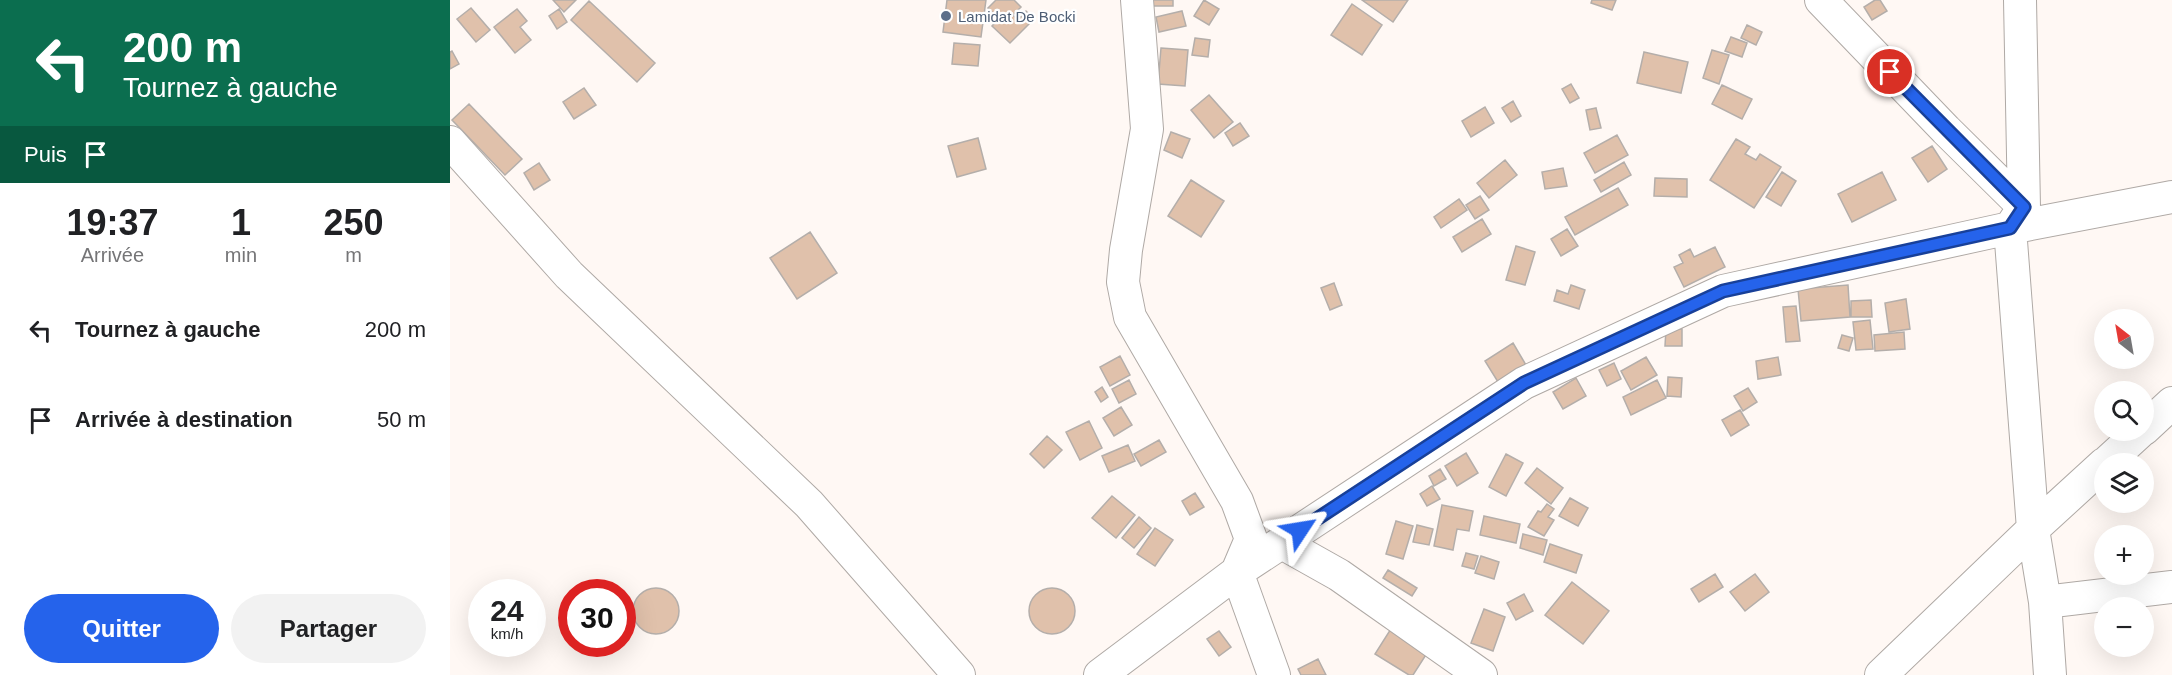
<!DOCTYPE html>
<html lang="fr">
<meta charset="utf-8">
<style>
:root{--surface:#fff;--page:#f2f2f2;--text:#202124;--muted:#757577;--accent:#2563eb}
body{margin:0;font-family:Helvetica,sans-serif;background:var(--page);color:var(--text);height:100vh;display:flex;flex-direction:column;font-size:22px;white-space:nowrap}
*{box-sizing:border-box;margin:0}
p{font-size:20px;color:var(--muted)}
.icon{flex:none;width:33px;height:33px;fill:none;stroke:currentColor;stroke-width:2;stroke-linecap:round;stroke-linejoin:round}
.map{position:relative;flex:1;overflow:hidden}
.sheet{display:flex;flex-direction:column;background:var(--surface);width:450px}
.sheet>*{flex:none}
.top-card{background:#0b6e4f;color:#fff;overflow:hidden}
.needle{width:39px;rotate:329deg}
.controls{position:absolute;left:1644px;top:309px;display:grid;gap:12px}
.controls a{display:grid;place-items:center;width:60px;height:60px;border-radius:50%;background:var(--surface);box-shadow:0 6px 24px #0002;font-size:30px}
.speed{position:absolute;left:18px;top:579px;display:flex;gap:12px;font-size:30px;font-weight:700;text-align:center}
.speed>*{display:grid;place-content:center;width:78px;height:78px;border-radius:50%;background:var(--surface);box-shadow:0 6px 24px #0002;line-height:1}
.speed small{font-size:15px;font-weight:400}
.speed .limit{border:9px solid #d22;background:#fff;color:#111}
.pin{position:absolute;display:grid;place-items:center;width:51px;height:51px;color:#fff;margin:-26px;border:3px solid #fff;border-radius:50%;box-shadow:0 2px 6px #0007}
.me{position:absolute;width:66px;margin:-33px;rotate:57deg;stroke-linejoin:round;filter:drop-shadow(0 0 4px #0008)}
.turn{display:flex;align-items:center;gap:21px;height:126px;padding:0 24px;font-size:27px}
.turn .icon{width:78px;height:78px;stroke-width:2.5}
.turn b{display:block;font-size:42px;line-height:51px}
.then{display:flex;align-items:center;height:57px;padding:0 24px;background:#0003;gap:12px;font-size:22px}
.eta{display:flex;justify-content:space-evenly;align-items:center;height:102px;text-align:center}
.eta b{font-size:36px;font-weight:800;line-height:42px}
.cta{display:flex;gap:12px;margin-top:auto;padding:12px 24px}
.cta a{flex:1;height:69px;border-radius:36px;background:var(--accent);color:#fff;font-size:24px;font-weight:800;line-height:69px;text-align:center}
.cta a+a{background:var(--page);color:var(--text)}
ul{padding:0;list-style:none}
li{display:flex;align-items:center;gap:18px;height:90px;padding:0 24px}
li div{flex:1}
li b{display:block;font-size:22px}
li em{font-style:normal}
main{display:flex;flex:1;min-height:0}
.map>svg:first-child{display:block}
.building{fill:#e0c1ab;stroke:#b4aeaa;stroke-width:1.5}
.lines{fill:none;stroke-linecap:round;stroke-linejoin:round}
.street-casing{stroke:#afa9a5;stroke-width:34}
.street{stroke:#fff;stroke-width:32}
.route-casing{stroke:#184099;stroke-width:15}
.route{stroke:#2563eb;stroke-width:10}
.service-dot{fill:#5c6f8a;stroke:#fff;stroke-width:2}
.labels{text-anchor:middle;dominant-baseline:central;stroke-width:4.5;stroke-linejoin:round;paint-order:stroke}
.service-label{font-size:15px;fill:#4e5e75;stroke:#fff;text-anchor:start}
</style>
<main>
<section class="sheet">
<div class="top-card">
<div class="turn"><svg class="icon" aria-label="left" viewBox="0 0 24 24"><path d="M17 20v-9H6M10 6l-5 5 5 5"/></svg><div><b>200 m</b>Tournez à gauche</div></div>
<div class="then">Puis<svg class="icon" aria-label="arrive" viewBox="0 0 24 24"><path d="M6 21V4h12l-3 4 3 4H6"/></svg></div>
</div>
<div class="eta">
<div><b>19:37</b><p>Arrivée</p></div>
<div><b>1</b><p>min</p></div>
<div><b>250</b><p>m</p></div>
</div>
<ul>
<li><svg class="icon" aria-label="left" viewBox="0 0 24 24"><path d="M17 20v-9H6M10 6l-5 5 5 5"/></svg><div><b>Tournez à gauche</b></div><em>200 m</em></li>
<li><svg class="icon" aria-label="arrive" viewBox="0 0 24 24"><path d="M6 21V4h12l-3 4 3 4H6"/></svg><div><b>Arrivée à destination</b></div><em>50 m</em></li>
</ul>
<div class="cta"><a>Quitter</a><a>Partager</a></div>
</section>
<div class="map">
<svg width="1722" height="675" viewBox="0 0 1722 675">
<rect width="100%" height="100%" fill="#fff8f4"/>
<path class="building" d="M103,0H126L114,12Z
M497,0H536L531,37L493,32Z
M546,0H564L571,7L563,15L568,20L576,11L584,19L560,43L542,26L549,19L538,8Z
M703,0H723V6H703Z
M754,0L769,9L759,25L744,16Z
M912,0H958L943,22Z
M1142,0H1166L1162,10L1141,3Z
M1425,0H1430L1437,11L1422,20L1414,7Z
M139,1L205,63L187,82L121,20Z
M902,4L932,25L912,55L881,35Z
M21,8L40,30L26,42L7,19Z
M67,9L77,21L70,27L81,40L65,53L44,27Z
M109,9L117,22L107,29L99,16Z
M732,11L736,26L709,32L706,17Z
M1297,25L1312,32L1306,45L1291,38Z
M1281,37L1297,43L1292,57L1275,51Z
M745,38L760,40L758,57L742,55Z
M504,43L530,45L528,66L502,64Z
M711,48L738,50L735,86L708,84Z
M1262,50L1279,55L1269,84L1253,78Z
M2,51L9,64L0,69V52Z
M1194,52L1238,62L1231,93L1187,83Z
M1121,84L1129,98L1120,103L1112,89Z
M1272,85L1302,99L1292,119L1262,104Z
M134,88L146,105L124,119L113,102Z
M759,95L783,122L764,138L741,110Z
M1063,101L1071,116L1061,122L1052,108Z
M19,104L72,159L55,175L2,120Z
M1035,107L1044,123L1021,137L1012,121Z
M1146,108L1151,128L1140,130L1136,110Z
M790,123L799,136L783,146L775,133Z
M721,132L740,139L732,158L714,150Z
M1167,135L1178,155L1145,173L1134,153Z
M528,138L536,169L507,177L498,146Z
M1286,139L1300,147L1295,154L1306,160L1310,154L1331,167L1304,208L1260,180Z
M1482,146L1497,169L1478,182L1462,158Z
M1055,160L1067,175L1039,198L1027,183Z
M1174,162L1181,175L1151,192L1144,180Z
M89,163L100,180L84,190L74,173Z
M1113,168L1117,186L1095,189L1092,172Z
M1332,172L1346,181L1331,206L1316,197Z
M1432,172L1446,200L1402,222L1388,194Z
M1205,178L1237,179V197L1204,196Z
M741,180L774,201L751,237L718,216Z
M1168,188L1178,205L1125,235L1115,217Z
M1030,196L1039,210L1025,219L1016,205Z
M1009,199L1017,210L991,228L984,217Z
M1032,219L1041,234L1012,252L1003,237Z
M1117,229L1128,246L1111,256L1101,239Z
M360,232L387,273L347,299L320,258Z
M1066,246L1085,252L1075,285L1056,280Z
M1265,247L1275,267L1234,287L1224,267L1233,263L1229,255L1240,249L1244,257Z
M884,283L892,305L880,310L871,288Z
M1121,285L1135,290L1129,309L1104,301L1107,290L1118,294Z
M1398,285L1400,317L1351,321L1348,289Z
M1456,299L1460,329L1439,332L1435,303Z
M1421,300L1422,317H1401V301Z
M1346,306L1350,341L1336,342L1333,307Z
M1420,320L1423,349L1406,350L1403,322Z
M1216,329H1232V346H1215Z
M1454,332L1455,349L1425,351L1424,335Z
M1392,335L1403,338L1399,351L1388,348Z
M1063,343L1076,365L1048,382L1035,361Z
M670,356L680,375L660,386L650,367Z
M1196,357L1207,375L1181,390L1171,371Z
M1328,357L1331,375L1308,379L1306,361Z
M1164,363L1171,379L1157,386L1149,370Z
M1218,377L1232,378L1231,397L1217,396Z
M1126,378L1136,396L1113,409L1103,392Z
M679,380L686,394L669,403L662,389Z
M1207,380L1216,398L1181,415L1173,397Z
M652,387L658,397L651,402L645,392Z
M1298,388L1307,402L1293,411L1284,396Z
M671,407L682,425L664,436L653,418Z
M1290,410L1299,425L1281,436L1272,420Z
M639,421L652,448L630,460L616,432Z
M597,436L612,450L594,468L580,454Z
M709,440L716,452L691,466L684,454Z
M678,445L685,461L659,472L652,456Z
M1016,453L1028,473L1007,486L995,466Z
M1056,454L1073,463L1056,496L1039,487Z
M1087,468L1113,488L1101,504L1075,483Z
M990,469L996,479L984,486L979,476Z
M982,486L990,499L977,506L970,494Z
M745,493L754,507L740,515L732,501Z
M662,496L685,515L666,538L642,518Z
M1120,498L1138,508L1128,526L1109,516Z
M1097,504L1104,509L1098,517L1104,520L1094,536L1078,527L1088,511L1091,512Z
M992,505L1023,511L1019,531L1007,529L1003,550L984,546Z
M1034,516L1070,524L1066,543L1030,535Z
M689,517L701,528L684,548L672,538Z
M946,521L963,526L953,559L936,554Z
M967,525L983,529L979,545L963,542Z
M705,528L723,540L705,566L687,554Z
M1073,534L1097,540L1093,555L1070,548Z
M1100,544L1132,555L1126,573L1094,562Z
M1016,553L1028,556L1024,569L1012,566Z
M1031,556L1049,562L1044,579L1025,573Z
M938,570L967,588L962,596L933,578Z
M1265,574L1273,587L1249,602L1241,589Z
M1305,574L1319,592L1295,611L1280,592Z
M1122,582L1159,611L1133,644L1095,615Z
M183 611a23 23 0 1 1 46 0a23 23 0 1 1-46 0Z
M579 611a23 23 0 1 1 46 0a23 23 0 1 1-46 0Z
M1074,594L1083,611L1066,620L1057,603Z
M1034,609L1055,617L1043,651L1021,643Z
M944,624L981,647L963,675H959L925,654Z
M769,631L781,647L769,656L757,639Z
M868,659L876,675H851L848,669Z"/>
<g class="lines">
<defs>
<path id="street" d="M687,0L697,129L676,250L673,282L680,317L787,501L801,539L787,572L824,675
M1371,0L1496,130L1574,207
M1570,0L1574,207L1560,228L1583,529L1595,602L1600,675
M0,142L119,275L359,504L509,675
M1694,429L1722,403
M1655,464L1692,430
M832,543L889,575L1031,675
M1595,602L1722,587
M650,675L787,572L1074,383L1273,291L1560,228L1722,197
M1431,675L1583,529L1654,464"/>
</defs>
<use href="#street" class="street-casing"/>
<use href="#street" class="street"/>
</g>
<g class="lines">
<defs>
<path id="route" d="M850,530L1074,383L1273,291L1560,228L1574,207L1440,72"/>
</defs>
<use href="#route" class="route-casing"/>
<use href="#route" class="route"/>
</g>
<circle class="service-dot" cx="496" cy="16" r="6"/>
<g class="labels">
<g class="service-label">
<text x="508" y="16">Lamidat De Bocki</text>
</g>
</g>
</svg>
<div class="controls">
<a><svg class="needle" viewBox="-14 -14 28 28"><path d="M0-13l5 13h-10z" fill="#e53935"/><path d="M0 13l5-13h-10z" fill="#757577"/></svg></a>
<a><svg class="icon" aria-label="search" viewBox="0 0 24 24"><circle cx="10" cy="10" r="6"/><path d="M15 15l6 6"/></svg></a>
<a><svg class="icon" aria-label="layers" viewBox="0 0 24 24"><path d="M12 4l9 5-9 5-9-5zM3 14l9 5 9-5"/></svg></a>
<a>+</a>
<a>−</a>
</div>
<div class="speed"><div>24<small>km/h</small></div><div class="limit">30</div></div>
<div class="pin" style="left:1440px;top:72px;background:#d93025"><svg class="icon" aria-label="arrive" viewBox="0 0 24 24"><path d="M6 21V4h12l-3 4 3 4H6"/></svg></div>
<svg class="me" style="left:850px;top:530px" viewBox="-20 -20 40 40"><path d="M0-17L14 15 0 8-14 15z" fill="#2563eb" stroke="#fff" stroke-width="4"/></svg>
</div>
</main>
